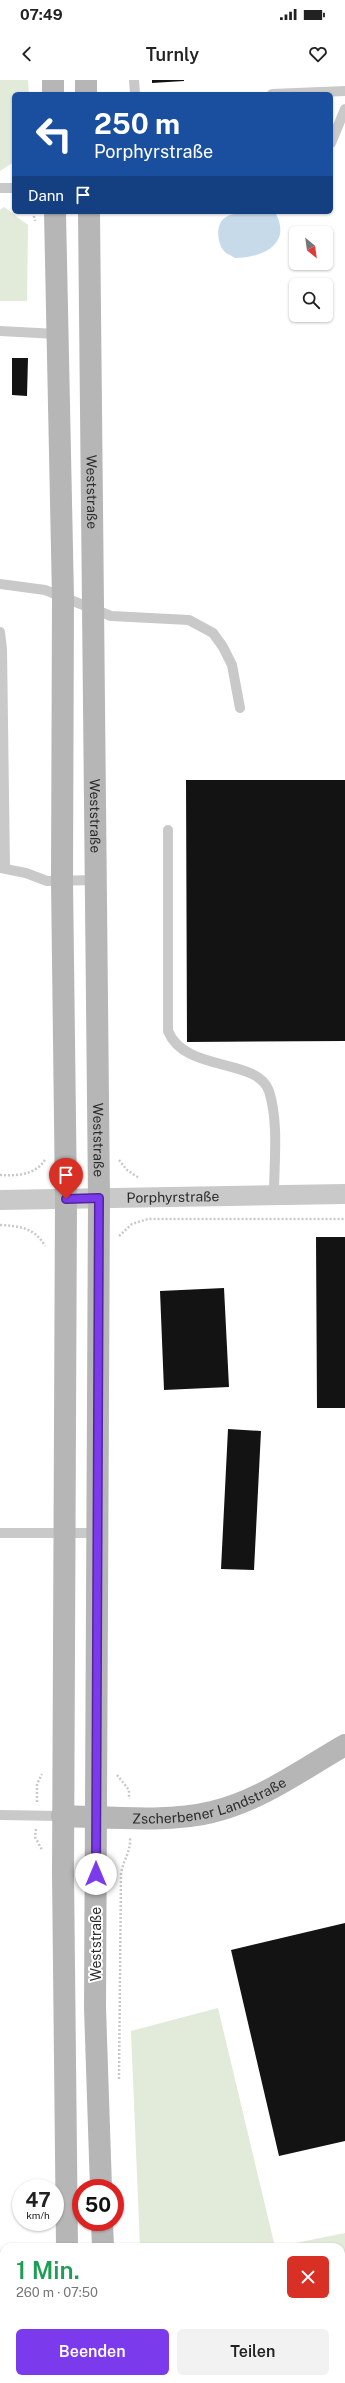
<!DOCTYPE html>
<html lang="de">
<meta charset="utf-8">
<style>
:root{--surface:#fff;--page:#f2f2f2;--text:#222;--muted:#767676;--accent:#7c3aed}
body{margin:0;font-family:"Public Sans",sans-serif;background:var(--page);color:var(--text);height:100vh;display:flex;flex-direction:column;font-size:15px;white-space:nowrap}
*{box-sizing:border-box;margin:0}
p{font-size:13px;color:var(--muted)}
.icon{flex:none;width:22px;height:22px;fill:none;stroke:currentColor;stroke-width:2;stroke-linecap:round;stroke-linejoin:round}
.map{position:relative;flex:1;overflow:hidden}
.panel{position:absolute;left:0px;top:2163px;width:345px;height:140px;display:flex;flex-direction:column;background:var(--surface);border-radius:12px 12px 0 0;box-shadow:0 1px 3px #0004}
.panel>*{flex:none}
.hud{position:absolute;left:12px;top:12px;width:321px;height:122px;border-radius:6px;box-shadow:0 1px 3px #0004;background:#1a4fa0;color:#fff;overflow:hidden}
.needle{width:26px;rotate:151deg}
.fabs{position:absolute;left:289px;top:146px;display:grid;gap:8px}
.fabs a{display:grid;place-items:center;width:44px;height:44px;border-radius:6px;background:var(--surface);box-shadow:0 1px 3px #0004;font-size:20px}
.speed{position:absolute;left:12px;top:2099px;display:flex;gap:8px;font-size:20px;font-weight:700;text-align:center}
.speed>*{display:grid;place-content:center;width:52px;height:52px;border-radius:50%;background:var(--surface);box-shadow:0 1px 3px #0004;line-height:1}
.speed small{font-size:10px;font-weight:400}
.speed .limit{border:6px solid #d22;background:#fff;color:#111}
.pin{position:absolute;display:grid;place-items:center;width:34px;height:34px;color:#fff;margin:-41px -17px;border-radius:50% 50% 50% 0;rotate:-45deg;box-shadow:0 0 4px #0007}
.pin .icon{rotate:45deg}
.me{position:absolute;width:44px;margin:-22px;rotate:0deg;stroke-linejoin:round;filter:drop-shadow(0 0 3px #0008)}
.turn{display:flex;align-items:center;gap:14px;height:84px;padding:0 16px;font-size:18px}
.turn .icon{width:52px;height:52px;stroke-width:2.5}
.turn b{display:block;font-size:28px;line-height:34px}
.then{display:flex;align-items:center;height:38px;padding:0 16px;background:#0003;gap:8px;font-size:15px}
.round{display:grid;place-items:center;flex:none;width:42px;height:42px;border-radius:6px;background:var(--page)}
.head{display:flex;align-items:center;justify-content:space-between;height:68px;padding:0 16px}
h1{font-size:24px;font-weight:600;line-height:30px;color:#1e9e55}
.cta{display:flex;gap:8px;margin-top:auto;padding:8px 16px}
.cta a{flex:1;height:46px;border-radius:6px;background:var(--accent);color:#fff;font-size:16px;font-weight:600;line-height:46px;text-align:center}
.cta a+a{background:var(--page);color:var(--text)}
.status{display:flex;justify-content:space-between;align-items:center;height:28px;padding:0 20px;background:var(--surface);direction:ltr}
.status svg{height:11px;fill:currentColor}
header{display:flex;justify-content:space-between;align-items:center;height:52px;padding:0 16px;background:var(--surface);font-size:18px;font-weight:600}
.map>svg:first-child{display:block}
.green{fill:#e2eada}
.water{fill:#c6daea}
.building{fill:#131313}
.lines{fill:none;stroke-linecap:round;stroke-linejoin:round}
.path{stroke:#c9c9c9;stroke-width:2.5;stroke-dasharray:2 2;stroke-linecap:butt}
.lane{stroke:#c9c9c9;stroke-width:10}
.street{stroke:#c9c9c9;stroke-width:20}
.secondary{stroke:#b6b6b6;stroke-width:22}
.route-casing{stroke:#51269a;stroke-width:10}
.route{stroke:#7c3aed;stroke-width:7}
.labels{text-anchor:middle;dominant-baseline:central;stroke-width:4;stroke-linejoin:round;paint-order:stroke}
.street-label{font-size:14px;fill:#2c2c2c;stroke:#fff}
</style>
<div class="status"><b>07:49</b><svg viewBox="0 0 49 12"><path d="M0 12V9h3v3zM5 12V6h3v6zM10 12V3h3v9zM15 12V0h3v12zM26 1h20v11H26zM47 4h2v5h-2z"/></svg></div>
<header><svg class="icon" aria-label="back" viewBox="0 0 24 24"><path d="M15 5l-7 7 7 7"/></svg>Turnly<svg class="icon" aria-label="heart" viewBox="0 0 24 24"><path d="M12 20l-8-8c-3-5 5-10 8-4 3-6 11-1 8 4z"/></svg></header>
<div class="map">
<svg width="345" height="2303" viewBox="0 0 345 2303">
<rect width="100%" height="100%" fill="#fff"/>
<path class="green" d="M0,0H28L29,14H14V82L0,91Z
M4,127L28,145L27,221H0V130Z
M218,1928L275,2167H140L131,1951Z
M345,2153V2303H130V2299H341V2167H276Z"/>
<path class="water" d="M257,132L276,134C292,165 261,178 235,178C232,176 227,174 224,171C217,163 215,143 226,137C234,132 249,133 257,132Z"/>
<path class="building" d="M152,0H184V1L152,3Z
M12,278H28L27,316L12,315Z
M186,700H345V961L187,962Z
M316,1157H345V1328H317Z
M224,1208L229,1307L164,1310L160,1211Z
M228,1349L261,1351L254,1490L221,1489Z
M345,1843V2061L279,2076L231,1870Z"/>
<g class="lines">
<path class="path" d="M33,132L35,141
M119,1080L127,1090L139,1098
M0,1095C17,1096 35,1095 45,1080
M0,1145C20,1146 35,1148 45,1166
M119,1156L132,1144L148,1139H345
M117,1695L129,1710V1719
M37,1722V1704L42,1694
M36,1749L35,1757L42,1770
M119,1999L121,1794C123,1780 131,1772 130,1758
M118,2131V2120"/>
<path class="lane" d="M134,0L135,14
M272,14L345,11
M331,63L345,29
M0,108H14
M0,251L57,254
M0,504L45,510L111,536L189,540L213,553L223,567L232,585L240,628
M0,552L2,569H0
M2,569L5,788
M168,750V951C185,993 257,977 269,1011C279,1043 274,1082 274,1115
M0,788L26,793L47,801L97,800
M0,1453H97
M0,1735L62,1736"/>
<path class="street" id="s1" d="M0,1120L345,1114"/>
<g class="secondary">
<path d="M53,0V14"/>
<path d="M86,0V14"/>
<path d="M55,132L63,518L62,801L66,1119L63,1793L67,2167"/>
<path id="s2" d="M89,132L99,1118L95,1928L101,2108"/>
<path id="s3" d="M62,1736C107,1737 169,1743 212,1732C260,1721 303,1689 345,1665"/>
<path d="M102,2142L103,2167"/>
<path d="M67,2303L68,2299"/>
<path d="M101,2303L102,2299"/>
</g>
</g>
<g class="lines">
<defs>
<path id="route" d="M66,1119L99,1118L96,1794"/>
</defs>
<use href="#route" class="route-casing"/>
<use href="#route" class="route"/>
</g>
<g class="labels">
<g class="street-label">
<text stroke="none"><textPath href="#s2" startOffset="280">Weststraße</textPath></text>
<text stroke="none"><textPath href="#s2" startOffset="604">Weststraße</textPath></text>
<text stroke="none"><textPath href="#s2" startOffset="928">Weststraße</textPath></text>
<text stroke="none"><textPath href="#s1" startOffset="173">Porphyrstraße</textPath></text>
<text stroke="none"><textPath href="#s3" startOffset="150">Zscherbener Landstraße</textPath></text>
<text transform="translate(96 1864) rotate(-90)">Weststraße</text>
</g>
</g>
</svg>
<div class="fabs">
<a><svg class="needle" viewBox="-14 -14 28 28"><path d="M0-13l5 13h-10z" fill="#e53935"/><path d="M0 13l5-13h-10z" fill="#767676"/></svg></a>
<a><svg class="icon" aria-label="search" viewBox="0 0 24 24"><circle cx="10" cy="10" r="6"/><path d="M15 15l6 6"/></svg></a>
</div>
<div class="speed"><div>47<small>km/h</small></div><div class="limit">50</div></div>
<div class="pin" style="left:66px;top:1119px;background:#d93025"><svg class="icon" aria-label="arrive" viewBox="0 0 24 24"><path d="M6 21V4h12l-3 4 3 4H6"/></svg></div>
<svg class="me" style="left:96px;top:1794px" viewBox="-20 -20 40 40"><circle r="19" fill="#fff"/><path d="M0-13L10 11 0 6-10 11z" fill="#7c3aed"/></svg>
<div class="hud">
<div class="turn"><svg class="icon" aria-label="left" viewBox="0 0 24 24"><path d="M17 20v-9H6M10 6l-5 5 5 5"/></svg><div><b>250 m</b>Porphyrstraße</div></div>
<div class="then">Dann<svg class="icon" aria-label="arrive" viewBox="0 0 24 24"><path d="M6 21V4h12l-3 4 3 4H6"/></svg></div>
</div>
<section class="panel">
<div class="head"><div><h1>1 Min.</h1><p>260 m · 07:50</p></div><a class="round" style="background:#d93025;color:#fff"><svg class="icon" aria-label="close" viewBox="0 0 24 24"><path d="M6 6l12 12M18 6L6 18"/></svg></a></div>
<div class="cta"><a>Beenden</a><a>Teilen</a></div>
</section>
</div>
